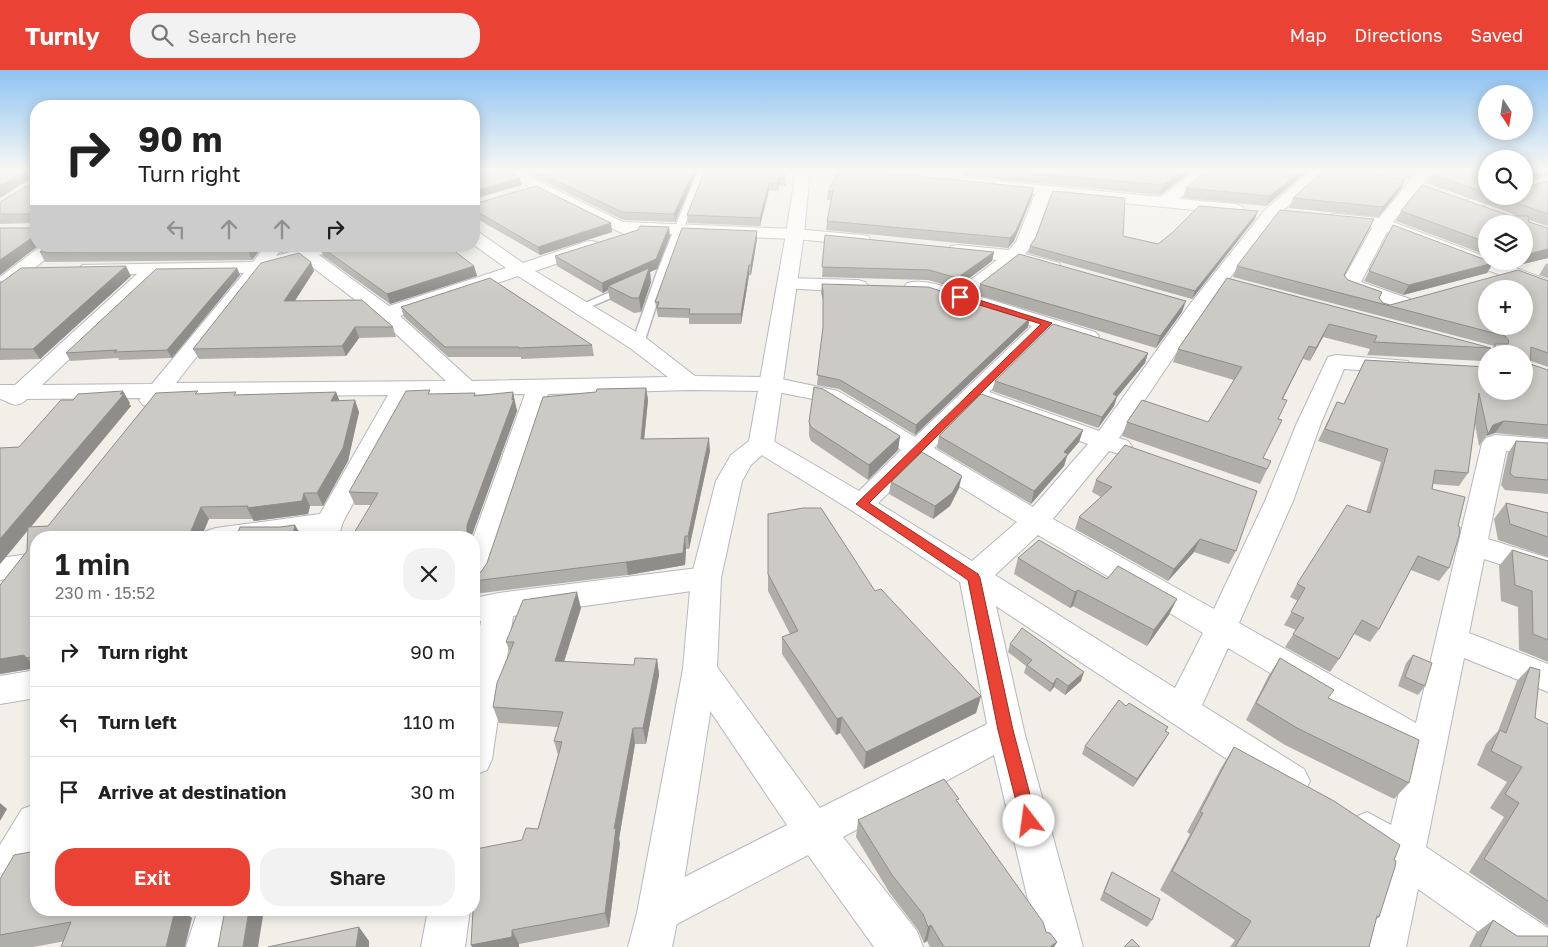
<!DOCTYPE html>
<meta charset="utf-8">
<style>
:root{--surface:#fff;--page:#f2f2f2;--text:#222;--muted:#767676;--line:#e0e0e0;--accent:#ea4335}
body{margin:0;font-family:"Golos Text",sans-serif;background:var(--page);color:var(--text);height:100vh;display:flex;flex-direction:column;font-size:19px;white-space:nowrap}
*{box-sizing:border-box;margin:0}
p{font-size:16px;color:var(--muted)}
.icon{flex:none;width:28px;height:28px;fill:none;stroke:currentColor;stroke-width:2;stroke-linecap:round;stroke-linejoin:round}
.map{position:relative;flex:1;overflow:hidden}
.sheet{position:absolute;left:30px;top:461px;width:450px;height:385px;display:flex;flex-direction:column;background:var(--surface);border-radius:20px;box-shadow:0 2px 12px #0003}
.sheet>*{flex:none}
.guide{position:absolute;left:30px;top:30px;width:450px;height:152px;border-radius:20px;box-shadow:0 2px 12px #0003;background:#fff;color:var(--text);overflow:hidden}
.needle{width:32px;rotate:168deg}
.controls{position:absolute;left:1478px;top:15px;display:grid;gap:10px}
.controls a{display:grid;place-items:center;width:55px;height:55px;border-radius:50%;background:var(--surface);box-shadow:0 2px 12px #0003;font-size:25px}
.pin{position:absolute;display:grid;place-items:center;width:42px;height:42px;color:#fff;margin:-21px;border:2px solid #fff;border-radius:50%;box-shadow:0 1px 5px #0007}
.me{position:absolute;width:55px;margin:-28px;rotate:345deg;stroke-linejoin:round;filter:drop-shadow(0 0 4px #0008)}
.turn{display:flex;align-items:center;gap:18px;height:105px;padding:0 25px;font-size:22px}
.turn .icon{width:65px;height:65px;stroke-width:2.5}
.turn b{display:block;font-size:35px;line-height:42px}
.lanes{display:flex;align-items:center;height:48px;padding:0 25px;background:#0003;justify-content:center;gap:25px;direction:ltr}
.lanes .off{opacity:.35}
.round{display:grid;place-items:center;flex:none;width:52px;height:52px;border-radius:20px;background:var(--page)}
.summary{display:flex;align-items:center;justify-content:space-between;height:85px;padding:0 25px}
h1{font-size:30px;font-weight:600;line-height:38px}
.primary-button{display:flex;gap:10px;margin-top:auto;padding:10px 25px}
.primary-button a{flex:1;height:58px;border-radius:20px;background:var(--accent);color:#fff;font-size:20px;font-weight:600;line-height:58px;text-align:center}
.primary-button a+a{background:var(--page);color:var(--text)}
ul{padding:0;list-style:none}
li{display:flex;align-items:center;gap:15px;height:70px;padding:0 25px;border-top:1px solid var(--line)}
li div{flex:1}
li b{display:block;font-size:19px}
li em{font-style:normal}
header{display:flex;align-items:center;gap:30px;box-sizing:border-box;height:70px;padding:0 25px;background:var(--accent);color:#fff}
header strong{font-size:24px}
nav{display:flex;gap:28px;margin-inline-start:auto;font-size:18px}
.search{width:350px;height:45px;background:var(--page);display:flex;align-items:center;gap:12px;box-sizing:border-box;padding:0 18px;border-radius:20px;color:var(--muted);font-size:19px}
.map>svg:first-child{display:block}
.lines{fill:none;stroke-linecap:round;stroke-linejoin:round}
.lane-casing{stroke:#b5b8bc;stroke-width:3}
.street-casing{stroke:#b5b8bc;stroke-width:2}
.secondary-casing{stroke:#b6babf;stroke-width:2}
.lane{fill:#fff;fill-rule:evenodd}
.street{fill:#fff;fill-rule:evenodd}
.secondary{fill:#fff;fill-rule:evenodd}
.wall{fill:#afaea9}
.shaded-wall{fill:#8f8d8a}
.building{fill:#cccac5;stroke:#8f8d8a;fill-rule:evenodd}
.route{fill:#ea4335;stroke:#982c22}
</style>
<header>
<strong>Turnly</strong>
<div class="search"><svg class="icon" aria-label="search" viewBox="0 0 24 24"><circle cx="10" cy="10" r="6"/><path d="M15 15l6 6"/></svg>Search here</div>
<nav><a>Map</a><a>Directions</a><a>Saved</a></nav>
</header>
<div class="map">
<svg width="1548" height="877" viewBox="0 0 1548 877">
<rect width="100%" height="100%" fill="#f1efe8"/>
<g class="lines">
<defs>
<path id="lane" d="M698,100H706L667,202L644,273L642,275H634L632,273L657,202Z
M626,215L630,216L631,218L630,220L585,239H577L576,237Z"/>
<path id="street" d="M504,100H521L544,114L623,152L795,159L862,165L868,166L871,170L868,174L862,175L795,169L640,163L638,167L632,168L534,120Z
M824,100H873L883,102L886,105L883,108L878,110L831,104L826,103Z
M1196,100H1212L1179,129L1236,134L1242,136L1244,139L1242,142L1236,144L1050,126L1033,174L1025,184L1059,193L1061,197L1059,201L1052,203L1016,193L975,225L1095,262L1099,266L1095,270L1088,272L1050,261L989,322L1099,361L1190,234L1265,140L1312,100H1328L1277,146L1204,242L1119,368L1128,371L1132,376L1128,381L1119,384L1109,381L1053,449L1214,539L1265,431L1297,353L1328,287L1336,285L1408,291L1411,296L1408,301L1400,303L1344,299L1321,353L1293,431L1239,553L1416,653L1482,373L1486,368L1495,365L1548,369V385L1506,381L1488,469L1548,488V510L1484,489L1469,563L1548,594V622L1464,588L1426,777L1548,858V877H1500L1418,819L1406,877H1362L1382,794L1353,774L1347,761L1353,748L1367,742L1391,755L1408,685L1228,578L1202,635L1304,699L1310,711L1304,723L1291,728L1278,723L996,536L1024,661L1083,877H1039L994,685L843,767L917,861L923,877H874L808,785L658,864L643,858L637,843L643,828L787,755L688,608L683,599L688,590L700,586L712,590L820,738L987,654L960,512L851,440L752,379L748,374L752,369L761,366L770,369L859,421L901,380L823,331L772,321L690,320L548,324L489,505L485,513L474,516L473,468L525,324L412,325L343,452L338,468H310L311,464L287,468H202L206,461L216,458L320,444L388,325L165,327C158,336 154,338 143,335L139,330L141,328L27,329C15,340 11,332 0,329V315H15L137,204L89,205L82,203L80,199L82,195L253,192L265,176H284L276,186L312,176H342L339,180L319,185L389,236L506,198L474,175V162L480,163L523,193L585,172L591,171L597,172L600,176L597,180L535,201L646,268L695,306L772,307L838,321L915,367L1032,256L927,224L907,221L904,217L907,213C924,209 941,216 957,220L997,190L951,184L948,180L951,176L957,175L1009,180L1016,172L1035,124L993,119L990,116L993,113L998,111L1161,127ZM303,190L379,248L446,311L176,313L264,201ZM244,203L152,314L42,315L159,204ZM518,206L630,278L668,307L472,311L400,246ZM978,334L1088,374L1033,437L934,378ZM920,392L1017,452L972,491L878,433ZM1038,465L1203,563L1175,618L995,505Z
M1419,100H1434L1393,152L1486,187V191H1497L1548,210V223L1387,162L1361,212L1410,229L1413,233L1410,237L1403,239L1396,237L1343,219L1340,215L1372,158L1336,154L1330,153L1328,149L1330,145L1336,144L1379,148Z
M1486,124V126H1505L1503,129L1470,139L1464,137L1462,134L1464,131Z
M41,176H62L7,220L0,222V207Z
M787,208L858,210L865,212L868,216L865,220L858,222L780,218L777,214L780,210Z
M36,483V503L0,510V488Z
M706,497L717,500L721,508L717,516L706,519L513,546L492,689L487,700L474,705V589L481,551L474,552V528L499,523Z
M36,600V628L0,634V606Z
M36,734V790L15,829L0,835V775L22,739Z
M198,840H240L230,877H186Z
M428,840H470L465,877H421Z"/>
<path id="secondary" d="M796,100H810L804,164L774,374L751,395L742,411L721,508L717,599L679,843L672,877H628L637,843L683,599L691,508L716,411L731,385L749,371L786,164Z"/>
</defs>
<use href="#lane" class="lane-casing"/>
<use href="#street" class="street-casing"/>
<use href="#secondary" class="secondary-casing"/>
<use href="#lane" class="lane"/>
<use href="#street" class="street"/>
<use href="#secondary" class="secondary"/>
</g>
<path class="wall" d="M0,100H36V176H38L0,205V158H30L32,156V153L0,154V132L32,113V108L0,128Z
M525,100H697L675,152L623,150L545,112Z
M705,100L786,108V116L779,115L778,121L769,120L760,156L688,153L687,145Z
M965,100H1193L1160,125L964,106Z
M1309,100L1266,136L1183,128L1186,118Z
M1369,100H1417L1409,109Z
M1434,100H1486V126H1524V100H1548V106L1528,111V114L1530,116L1548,111V156L1529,150V152L1548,158V188L1514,196L1503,191H1524V154H1486V185L1396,151L1401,141L1422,115L1511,146H1518L1427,113Z
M1034,118L1032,127L1014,171L1008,178L826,160L827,151L831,130H827L828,121Z
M1401,119L1378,147L1289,138L1293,128Z
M474,134L611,153L612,162L540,185L474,147Z
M1255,149L1192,229L1028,183L1030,176L1123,166L1158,174L1173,162Z
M1374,149L1344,206L1348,210L1379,228L1383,233L1390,235L1548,211V297L1531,291L1530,294L1548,300V368L1495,363L1486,366L1479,376L1475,354L1468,403L1459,416L1433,414L1432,419L1449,498L1439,511L1411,500L1379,559L1370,572L1354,564L1339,589L1330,602L1285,577L1296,560L1284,555L1298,531L1290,527L1297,514L1366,442L1381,392L1318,371L1337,332L1344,334L1365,290L1486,321L1524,284H1489L1494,276L1233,207L1237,196Z
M1393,155L1493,193L1487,203L1403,225L1364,211Z
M757,161V169L751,205H749L741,254H689V248L658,247L655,232Z
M825,165L994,182L992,191L956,218L928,210L822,207Z
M670,166L657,199L650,202L651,212L641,242L634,243L610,230L608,220L603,223L557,196L555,186Z
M47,176H263L252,190L45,192L40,182Z
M320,176L474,196L477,206L390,234L323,186Z
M1548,193V208L1539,205L1546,194Z
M237,198L240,205L172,288L119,290L118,288L70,291L66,283Z
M314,201L295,231L393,257L396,267L359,268L346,286L199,289L193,279Z
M131,206L40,289L0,290V212Z
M1227,208L1491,278L1482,291L1367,285L1370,279L1323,267L1310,291L1303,289L1283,329L1278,349L1263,388L1271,391L1260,414L1122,366L1127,352H1208L1234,310L1173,292L1178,279Z
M822,214L1028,257L915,365L839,319L817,315L823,259V230L821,223Z
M980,214L1182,242L1156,278L978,225Z
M401,237L592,275L594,286L521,289V287H448L404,247Z
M1148,283L1145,293L1117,327L1114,336L1098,358L992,321L995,311Z
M646,318L648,330L644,369L710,381L689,479H686L685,495L628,505L474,524V504L481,502Z
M336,322L339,331L359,342L348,391L323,436H310L308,444L254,451L252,449H209L36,468V599V598L0,604V515L1,514L27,481L28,460L0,494V378L19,377L130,333L129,334L131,336L31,457L48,456L200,324L237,325Z
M431,324L476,326L515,334L517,341L471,467L371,435H355L349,422Z
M809,352L900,366L898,380L868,410L811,371L809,366Z
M1083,360L1079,372L1067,386L1064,396L1031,434L937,378L939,366Z
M1516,371L1548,373V424L1505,420L1501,415L1508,383Z
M1096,410L1257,421L1236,481L1229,494L1194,482L1168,511L1075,459L1079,447L1101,427L1092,422Z
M891,412L959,418L950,436L933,449L889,424Z
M1506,433L1548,443V487L1498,470L1494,449Z
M768,444L875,521L981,626L976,643L864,699L840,663L836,665L782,584V567L790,564L768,521Z
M1512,480L1548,491V592L1519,580L1518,537L1501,531L1499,496Z
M1018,488L1169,545L1147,576L1073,536L1070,538L1014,504Z
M581,538L564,592L634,595L657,589L659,605L646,674H635L619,769L620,773L609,857L519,874L472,877L522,770L538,759L558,685L554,671L558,657L499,653L493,637L510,582L506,572Z
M1010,574L1081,611L1065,625L1054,617L1050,622L1024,603L1026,596L1008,582Z
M1413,585L1425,616L1418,625L1398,616L1406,593Z
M1280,588L1329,628L1409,713L1394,729L1285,675L1246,650L1269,605Z
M1530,597L1535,648L1548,654V856L1469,802L1504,747L1490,738L1507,712L1477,695L1486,674L1498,661L1517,611Z
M1126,636L1168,657L1166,661L1169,663L1164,671L1133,717L1082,684L1085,676Z
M1234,677L1394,790L1379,847L1376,849L1369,877H1230L1235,870L1160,820L1190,764L1187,762L1221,698Z
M958,732L1046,862L1057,872L1054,877H930L927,871L924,873L918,860L889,822L856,767L858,750Z
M1112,802L1152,850L1147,857L1100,830L1108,810Z
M0,809L189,846L192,848L33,877H0Z
M1493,850L1517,866L1548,877H1469L1476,863Z"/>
<path class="shaded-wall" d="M25,100H33L36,107L30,108L0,128V116Z
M694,100H697L675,152L674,144Z
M1184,100H1193L1160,125L1163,115Z
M1302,100H1309L1266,136L1270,126Z
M1414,100H1417L1409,109Z
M1540,100H1548V104L1547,105L1524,112L1528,103Z
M779,107V115L778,121V113Z
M520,108L522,115L474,129V121Z
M1405,110L1401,119L1378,147L1383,137Z
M769,113V120L760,156V148Z
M1034,118L1032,127L1014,171L1008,178L1010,168Z
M1258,141L1255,149L1192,229L1195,221Z
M1374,149L1369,160L1338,216L1344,205Z
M611,153L612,162L540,185L538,177Z
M669,157L670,166L657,199L650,202L651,212L641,242L639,228L608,216V220L603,223L602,213Z
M757,161V169L751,205V195Z
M35,165L36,166V176H38L0,205V190Z
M251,176H263L252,190L248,180Z
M279,176H304L281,183Z
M1548,179V188L1514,196L1517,191H1524V185Z
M994,182L992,191L956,218L957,208Z
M311,192L314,201L288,241L284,231Z
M1493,193L1487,203L1403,225L1409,215Z
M749,195V205L741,254V244Z
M126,196L131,206L40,289L33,279Z
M474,196L477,206L390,234L387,224Z
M237,198L240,205L172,288L167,280Z
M1186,231L1182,242L1156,278L1160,266Z
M1030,248L1028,257L915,365L916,355Z
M1329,254L1323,267L1310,291L1316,278Z
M355,257L359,268L346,286L342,276Z
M1148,283L1145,293L1117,327L1114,336L1098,358L1102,347L1113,324Z
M646,318L648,330L643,381L641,369Z
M123,321L130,333L129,334L131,336L0,494V469Z
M336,322L341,334L331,331Z
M513,322L517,341L471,468H467V455L512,330Z
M355,330L359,342L348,391L323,436L317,423Z
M1504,351L1495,363L1486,366L1493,355Z
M1083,360L1079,372L1067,386L1064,396L1031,434L1034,421L1064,382Z
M900,366L898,380L868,410L869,395Z
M709,368L710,381L689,479L688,466Z
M962,406L959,418L950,436L933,449L935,436Z
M304,423L310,436L308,444L254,451L247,438Z
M201,437L209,449L201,468H188Z
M295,455L302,467V468H292Z
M685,466L686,479L685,495L628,505L626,492Z
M1200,469L1194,482L1168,511L1174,499Z
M1078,520L1073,536L1070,538L1075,522Z
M577,522L581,538L559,607L555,591Z
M1177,529L1169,545L1147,576L1154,560Z
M36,581V591L33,587Z
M24,585L36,598L0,604V589Z
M657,589L659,605L646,674L643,658Z
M1084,602L1081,611L1065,625L1068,616Z
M1057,608L1054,617L1050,622L1053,614Z
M981,626L976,643L864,699L866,682Z
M842,647L840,663L836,665L837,649Z
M633,658L635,674L619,769L620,773L609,857L605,843L614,759Z
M1169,663L1164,671L1133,717L1137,709Z
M0,733L7,739L0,751Z
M175,840H191L189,846L192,848L185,877H166Z
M249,840H264L258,877H243Z
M931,855L927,871L924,873L928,857Z
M359,857L369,871V877H356Z
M512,860L519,874V877H472L471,875Z
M1057,872L1054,877H1050L1051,876Z"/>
<path class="building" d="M0,100H25L0,116Z
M32,100H36V165L0,190V158H30L32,156V146L31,144H0V132L32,113Z
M474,100H510L520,108L474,121Z
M536,100H694L674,144L622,142L544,105Z
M705,100H785L786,108L779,107L778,113H769L760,148L687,145Z
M840,100H859L1034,118L1016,161L1010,168L827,151L833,121H828Z
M996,100H1184L1163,115Z
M1207,100H1302L1270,126L1186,118Z
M1324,100H1360L1405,110L1383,137L1293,128Z
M1434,100H1486V123L1432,104Z
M1524,100H1540L1528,103V114L1530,116L1548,111V144L1497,126H1524Z
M1422,115L1511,146H1528L1529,152L1548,158V179L1524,185V154H1486V172L1401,141Z
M536,116L611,153L538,177L474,140V134Z
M1053,121L1125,128L1123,166L1158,174L1173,162L1199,136L1258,141L1195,221L1030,176L1036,167Z
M1280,140L1374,149L1344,205L1348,210L1382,222L1379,228L1383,233L1390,235L1518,200L1548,211V283L1531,277L1530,294L1548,300V355L1504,351L1493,355L1488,364L1479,323L1468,403L1435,400L1432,419L1465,427L1458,456L1460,457L1459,466L1449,498L1418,486L1379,559L1362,550L1339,589L1293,564L1304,548L1291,542L1305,518L1297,514L1347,435L1370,443L1388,379L1325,359L1337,332L1344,334L1365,290L1486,297V321H1524V284H1495V274H1508L1509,271L1505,266L1237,196ZM1486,219H1524V256H1486Z
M1393,155L1486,190V191L1493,193L1409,215L1369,201Z
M640,156L669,157L656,189L602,213L555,186L638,160Z
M682,158L757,161L751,195H749L741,244H689L690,239L657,238L659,232H655Z
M825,165L994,182L957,208L929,200L822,197Z
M47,176H251L248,180L40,182Z
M320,176H448L474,196L387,224Z
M299,183L311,192L284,231L362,230L393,257H355L342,276L193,279L261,193Z
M1019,184L1186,231L1160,266L980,214Z
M126,196L33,279H0V212H2L21,198Z
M237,198L167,280L114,282L117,280L66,283L156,199Z
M649,198L639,228H632L608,216Z
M490,208L592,275L519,278V277H445L401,237Z
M1227,208L1491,278L1374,272L1377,266L1329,254L1316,278L1309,276L1282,329L1287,330L1278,349L1282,350L1263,388L1271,391L1267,399L1127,352L1142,330L1208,352L1242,297L1178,279Z
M822,214L928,217L1030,248L916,355L840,310L817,305L823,257V221Z
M1053,254L1148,283L1113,324L1117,326L1102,347L995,311Z
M814,317L823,319L900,366L869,395L811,357L809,352Z
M646,318L641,369L709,368L688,466H685L683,483L626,492L474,511V504L481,502L487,493L543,327L596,322L597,319Z
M430,320L428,324L475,323L474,326L513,322L512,330L514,329L467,455V468H351L378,423L349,422L406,321Z
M123,321L120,324H124L0,469V378L19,377L61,330H73L78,324Z
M198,321L195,324L236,322L234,325L336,322L331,331L355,330L343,378L317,423H304L302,431L247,438L248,436L201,437L188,468H36V581L33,587L26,588L24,585L0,589V515L1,514L27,481L28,457L48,456L156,323Z
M981,324L1083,360L1064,382L1068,384L1034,421L939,366Z
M1516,371L1548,373V410L1514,407L1510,403Z
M1125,375L1257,421L1236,481L1200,469L1174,499L1079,447L1112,417L1096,410Z
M922,382L962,406L952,423L935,436L891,412Z
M1506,433L1548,443V467L1510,454Z
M803,438H821L875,521L881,519L981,626L866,682L842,647L837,649L782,567L798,561L768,504V444Z
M295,455L292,468H236L240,457H280Z
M1039,470L1107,509L1118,496L1177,529L1154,560L1078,520L1075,522L1018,488Z
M1512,480L1548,491V570L1533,564L1532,521L1515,515Z
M577,522L555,591L634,595L635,588L657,589L643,658H633L614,759L616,758L605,843L512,860V867L471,875L473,840H474V821L476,779L522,770L526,758L538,759L562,672L554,671L563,642L493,637L497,613L514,572H506L523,530Z
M1022,558L1084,602L1068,616L1057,608L1053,614L1027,595L1032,590L1010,574Z
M1413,585L1432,593L1425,616L1405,607Z
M1280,588L1334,620L1328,628L1419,670L1409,713L1297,658L1256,633Z
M1530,597L1540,600L1535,648L1548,654V831L1484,789L1519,733L1505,724L1522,697L1491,681L1500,660L1506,663Z
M1119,630L1126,636L1129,633L1168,657L1165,661L1169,663L1137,709L1085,676Z
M1234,677L1334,731L1400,775L1394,790L1396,791L1395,797L1379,847L1377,846L1369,877H1235L1251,851L1172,801L1203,743L1200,742Z
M944,709L959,729L956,730L1043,852L1046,862L1050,863L1057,872L1051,876V877H944L931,855L928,857L923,844L892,805L858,750Z
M36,781V840H175L166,877H61L71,852L0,865V809L14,785Z
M1112,802L1160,829L1152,850L1104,822Z
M225,840H249L243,877H218Z
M1493,850L1517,866H1548V877H1480Z
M359,857L356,877H268Z
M1132,869L1140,877H1124Z"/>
<linearGradient id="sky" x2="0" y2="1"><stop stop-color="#8fc3f1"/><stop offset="0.45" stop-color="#f9f8f5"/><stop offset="1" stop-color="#f9f8f5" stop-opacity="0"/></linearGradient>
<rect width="1548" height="223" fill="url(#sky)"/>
<path class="route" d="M960,224L1052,253L869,433L978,504L980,508L1013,660L1037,751L1035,756L1029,758L1023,756L1021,751L998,660L968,510L856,434L1041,254L957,228L956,227Z"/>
</svg>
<div class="controls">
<a><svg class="needle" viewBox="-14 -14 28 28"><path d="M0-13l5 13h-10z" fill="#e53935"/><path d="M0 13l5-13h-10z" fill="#767676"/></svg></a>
<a><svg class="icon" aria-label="search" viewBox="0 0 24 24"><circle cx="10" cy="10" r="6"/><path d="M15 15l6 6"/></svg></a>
<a><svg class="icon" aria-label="layers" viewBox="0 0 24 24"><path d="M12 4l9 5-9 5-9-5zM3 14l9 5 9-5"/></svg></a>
<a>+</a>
<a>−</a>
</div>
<div class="pin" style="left:960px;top:227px;background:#d93025"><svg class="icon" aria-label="arrive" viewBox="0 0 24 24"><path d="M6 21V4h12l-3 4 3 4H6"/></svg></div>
<svg class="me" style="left:1029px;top:751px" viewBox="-20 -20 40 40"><circle r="19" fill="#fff"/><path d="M0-13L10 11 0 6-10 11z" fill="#ea4335"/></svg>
<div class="guide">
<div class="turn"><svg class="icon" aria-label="right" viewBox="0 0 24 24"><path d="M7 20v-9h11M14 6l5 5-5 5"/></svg><div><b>90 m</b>Turn right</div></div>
<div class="lanes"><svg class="icon off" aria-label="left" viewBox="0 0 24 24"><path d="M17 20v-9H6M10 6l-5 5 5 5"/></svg><svg class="icon off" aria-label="ahead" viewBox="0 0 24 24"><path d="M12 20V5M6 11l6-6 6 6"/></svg><svg class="icon off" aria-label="ahead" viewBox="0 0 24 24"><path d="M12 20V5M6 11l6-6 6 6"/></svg><svg class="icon" aria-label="right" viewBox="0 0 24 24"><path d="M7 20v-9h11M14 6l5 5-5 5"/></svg></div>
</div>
<section class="sheet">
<div class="summary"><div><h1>1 min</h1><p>230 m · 15:52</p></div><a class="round"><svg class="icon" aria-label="close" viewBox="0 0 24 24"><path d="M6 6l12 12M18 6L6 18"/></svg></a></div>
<ul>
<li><svg class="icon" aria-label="right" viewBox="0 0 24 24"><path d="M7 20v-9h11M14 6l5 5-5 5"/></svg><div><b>Turn right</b></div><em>90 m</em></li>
<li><svg class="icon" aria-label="left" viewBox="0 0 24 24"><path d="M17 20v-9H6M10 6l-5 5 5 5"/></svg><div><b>Turn left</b></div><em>110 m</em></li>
<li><svg class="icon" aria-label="arrive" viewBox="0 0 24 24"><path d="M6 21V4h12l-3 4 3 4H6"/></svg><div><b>Arrive at destination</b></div><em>30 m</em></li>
</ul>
<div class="primary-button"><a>Exit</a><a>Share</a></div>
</section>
</div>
